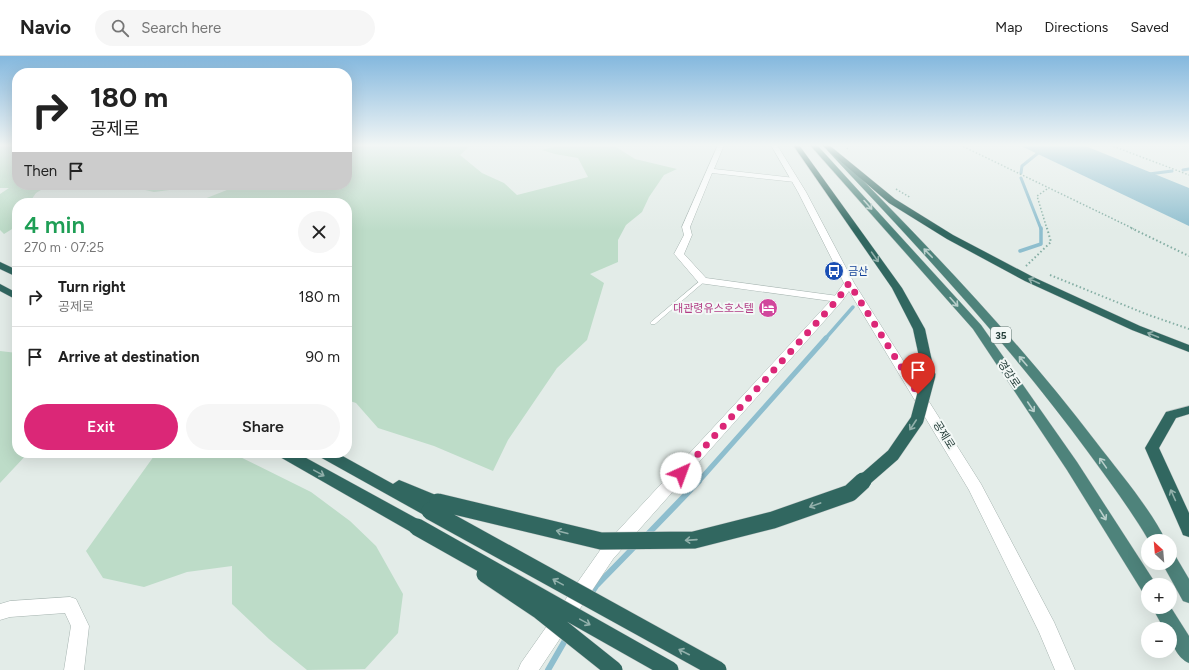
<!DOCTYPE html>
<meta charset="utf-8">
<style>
:root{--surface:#fff;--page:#f6f6f6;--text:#222;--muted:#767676;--line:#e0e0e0;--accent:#db2777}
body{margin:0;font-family:Figtree,"Noto Sans KR",sans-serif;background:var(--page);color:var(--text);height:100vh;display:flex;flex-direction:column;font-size:15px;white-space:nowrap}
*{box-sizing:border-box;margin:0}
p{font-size:13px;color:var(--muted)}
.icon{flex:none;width:22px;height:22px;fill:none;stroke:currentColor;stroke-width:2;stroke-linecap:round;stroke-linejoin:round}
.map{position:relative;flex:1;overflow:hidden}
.drawer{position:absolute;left:12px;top:142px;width:340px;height:260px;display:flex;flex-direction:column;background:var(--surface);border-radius:16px;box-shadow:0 4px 16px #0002}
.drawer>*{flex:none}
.hud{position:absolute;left:12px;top:12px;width:340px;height:122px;border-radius:16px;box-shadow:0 4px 16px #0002;background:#fff;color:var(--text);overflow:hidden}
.needle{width:26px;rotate:334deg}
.controls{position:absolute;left:1141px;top:478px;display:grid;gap:8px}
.controls a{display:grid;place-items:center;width:36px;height:36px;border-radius:50%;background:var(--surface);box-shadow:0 4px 16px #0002;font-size:20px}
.pin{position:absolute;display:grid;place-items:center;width:34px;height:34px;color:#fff;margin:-41px -17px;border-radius:50% 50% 50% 0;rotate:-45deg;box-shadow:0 0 4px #0007}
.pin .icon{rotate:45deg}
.me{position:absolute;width:44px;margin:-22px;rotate:43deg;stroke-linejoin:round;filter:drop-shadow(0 0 3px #0008)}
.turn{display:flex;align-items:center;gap:14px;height:84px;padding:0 12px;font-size:18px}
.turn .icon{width:52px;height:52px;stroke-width:2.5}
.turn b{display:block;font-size:28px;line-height:34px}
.then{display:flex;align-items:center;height:38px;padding:0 12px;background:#0003;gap:8px;font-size:15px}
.round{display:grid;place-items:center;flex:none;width:42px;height:42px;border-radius:21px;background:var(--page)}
.overview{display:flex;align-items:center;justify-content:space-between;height:68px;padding:0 12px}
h1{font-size:24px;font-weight:600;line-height:30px;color:#1e9e55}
.button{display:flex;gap:8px;margin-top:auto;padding:8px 12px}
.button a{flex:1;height:46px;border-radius:24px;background:var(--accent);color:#fff;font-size:16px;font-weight:600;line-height:46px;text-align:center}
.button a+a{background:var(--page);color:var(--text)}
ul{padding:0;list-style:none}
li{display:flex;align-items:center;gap:12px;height:60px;padding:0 12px;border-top:1px solid var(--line)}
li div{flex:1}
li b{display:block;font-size:15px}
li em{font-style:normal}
header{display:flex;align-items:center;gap:24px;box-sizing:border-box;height:56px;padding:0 20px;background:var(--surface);border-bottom:1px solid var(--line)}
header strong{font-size:19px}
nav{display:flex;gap:22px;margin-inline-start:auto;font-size:14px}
.search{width:280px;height:36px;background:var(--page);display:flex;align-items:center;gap:10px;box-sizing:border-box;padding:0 14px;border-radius:22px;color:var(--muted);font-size:15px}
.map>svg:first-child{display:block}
.green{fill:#bddcc8}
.water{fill:#8ebece}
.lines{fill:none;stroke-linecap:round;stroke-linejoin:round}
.stream-far3{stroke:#8ebece;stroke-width:3}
.stream-far2{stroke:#8ebece;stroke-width:3.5}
.stream-far1{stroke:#8ebece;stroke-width:5}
.stream{stroke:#8ebece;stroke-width:6}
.service-casing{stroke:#a6b4b0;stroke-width:1}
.minor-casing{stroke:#a6b4b0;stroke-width:1}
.tertiary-casing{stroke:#a6b4b0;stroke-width:1}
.trunk-casing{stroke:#c1c8c7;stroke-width:1}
.motorway-casing{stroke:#c1c8c7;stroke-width:1}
.path-far1{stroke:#85aea4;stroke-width:1.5;stroke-dasharray:1.5 2;stroke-linecap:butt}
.path{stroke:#85aea4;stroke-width:2;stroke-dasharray:1.5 2.5;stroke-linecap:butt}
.service{fill:#fff;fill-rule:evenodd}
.minor{fill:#fff;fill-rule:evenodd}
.tertiary{fill:#fff;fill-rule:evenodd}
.trunk{fill:#4e837b;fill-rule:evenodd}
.motorway{fill:#316760;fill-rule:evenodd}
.motorway-bridge-far1-casing{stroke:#c1c8c7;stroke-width:14;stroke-linecap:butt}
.motorway-bridge-casing{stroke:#c1c8c7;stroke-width:18;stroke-linecap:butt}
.motorway-bridge-far1{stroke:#316760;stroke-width:13}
.motorway-bridge{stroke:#316760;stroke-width:17}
.oneway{stroke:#b9cfcb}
.oneway2{stroke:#92b0ab}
.route{stroke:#db2777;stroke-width:7;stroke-dasharray:0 12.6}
.labels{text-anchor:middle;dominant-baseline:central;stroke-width:4;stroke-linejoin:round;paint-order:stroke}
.shield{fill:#f3f8f6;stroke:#617471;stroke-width:1}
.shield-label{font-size:10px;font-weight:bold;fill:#233c38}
.transit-label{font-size:11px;fill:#164399;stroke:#f3f8f6;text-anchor:start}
.hotel-label{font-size:11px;fill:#b23c85;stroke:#f3f8f6;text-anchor:end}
.street-label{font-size:11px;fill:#233c38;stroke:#f3f8f6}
</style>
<header>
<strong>Navio</strong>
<div class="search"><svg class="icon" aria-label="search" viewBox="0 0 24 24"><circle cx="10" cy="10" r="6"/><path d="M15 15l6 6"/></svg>Search here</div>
<nav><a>Map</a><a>Directions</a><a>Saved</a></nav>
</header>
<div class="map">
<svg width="1189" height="614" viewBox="0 0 1189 614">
<rect width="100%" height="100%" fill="#e3ece8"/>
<path class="green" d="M0,89H17V129H49L36,137L29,147H17V170L4,178L0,174V138L9,132H0Z
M353,89H471L460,99L482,117L504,127L517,139L588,121L578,102L555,98L542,94L561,89H613L635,103L677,113L664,119L649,141L642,156L626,169L618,184V206L590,218L604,227L587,284L557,312L508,384L493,415L434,390L378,372L356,347L347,344V147H194L232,132L234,129H347V90Z
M157,129H208L154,136L145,134Z
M0,295L17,297V397H28L0,427Z
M153,397H232L311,436L350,465L376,490L403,538L398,577L365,613L307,614L269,583L232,548V510L187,516L144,531L103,522L86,495L154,400Z"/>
<path class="water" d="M1019,89H1083L1189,132V170Z"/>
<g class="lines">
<path class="stream-far3" d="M1183,114L1189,113
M1021,117L1022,110L1048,89
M1149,118L1172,115
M1021,122L1041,173"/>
<path class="stream-far2" d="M1020,195L1041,188V172
M825,283L853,251"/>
<path class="stream-far1" d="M698,426L826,282"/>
<path class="stream" d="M646,480L699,425
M590,539L596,530L636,489
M548,614L567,581"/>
<defs>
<path id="service" d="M701,224H705V225L655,268H651L650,267L651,266Z"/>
<path id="minor" d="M718,89H724L714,113L795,122L799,124L795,126L712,117L690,171L692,179L684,198L706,222L838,240L842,241L843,243L842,245L838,246L699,227L676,200L674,198L684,179L682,171Z
M70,541L76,543L89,570L84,614H64L71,570L65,557L10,561L0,564V548L10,545Z"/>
<path id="tertiary" d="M771,89H777L806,136L854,227L981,428L1054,566L1075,614H1055L1039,576L969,434L849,235L842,245L613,503L539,614H518L521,607L601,493L834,241L844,227L798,136Z"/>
<path id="trunk" d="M810,89H817L981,269L1077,406L1154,525L1156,529H1148V538L1142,535L1067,414L973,273Z
M827,92H831C924,186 1016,281 1096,386C1119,416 1150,452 1166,485H1149C1131,454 1109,425 1088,396C1009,288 918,191 827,94Z
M1170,499L1176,501L1189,523V547L1183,545L1162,507H1170Z
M1170,550L1189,580V607C1177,602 1170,586 1170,573H1164L1152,551H1170Z"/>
<path id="motorway" d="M793,89H799L902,232L925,273L935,319L933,322H925L923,319L913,273L892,232Z
M823,89H829L895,143L953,179L1033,221L1140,270L1189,289V296L1132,274L1025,225L947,183L889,147L824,91Z
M0,206L17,214V221L0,213Z
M0,228L17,237V244L0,235Z
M1189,350V358L1176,362L1159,392L1189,457V481L1183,479L1181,474L1145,392L1166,356Z
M278,397H297L423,466L425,471L423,476L417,477L411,476L280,401Z
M318,397H337L393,428L399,424L404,426L443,442L446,446L443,450L436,451L438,455L436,459L430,461L424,459L320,401Z"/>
</defs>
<use href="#service" class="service-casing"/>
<use href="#minor" class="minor-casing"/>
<use href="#tertiary" class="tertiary-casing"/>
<use href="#trunk" class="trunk-casing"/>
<use href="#motorway" class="motorway-casing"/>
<path class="path-far1" d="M845,89L849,95
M960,89L1134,173
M1110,89L1189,119
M896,133L911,142
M1047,133L1037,140L1047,173"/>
<path class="path" d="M1131,172L1189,200
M1026,210L1051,186L1047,172
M1050,219L1146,258L1189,273"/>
<use href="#service" class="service"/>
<use href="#minor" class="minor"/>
<use href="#tertiary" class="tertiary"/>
<use href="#trunk" class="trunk"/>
<use href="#motorway" class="motorway"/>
<defs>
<path id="motorway-bridge-far1" d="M862,426L893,399L917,364L929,319"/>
<path id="motorway-bridge" d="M438,446L601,485L694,484L773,464L850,437L863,425
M430,455L718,614
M417,471L670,614
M485,518L540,555L614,614"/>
</defs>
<use href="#motorway-bridge-far1" class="motorway-bridge-far1-casing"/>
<use href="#motorway-bridge" class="motorway-bridge-casing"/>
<use href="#motorway-bridge-far1" class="motorway-bridge-far1"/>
<use href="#motorway-bridge" class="motorway-bridge"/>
</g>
<defs><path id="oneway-shaft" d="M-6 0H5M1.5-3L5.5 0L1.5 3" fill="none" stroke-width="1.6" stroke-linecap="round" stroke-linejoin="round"/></defs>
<g class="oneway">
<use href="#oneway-shaft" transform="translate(868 149) rotate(48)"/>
<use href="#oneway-shaft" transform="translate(928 197) rotate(-134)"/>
<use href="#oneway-shaft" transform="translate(954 246) rotate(48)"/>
<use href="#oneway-shaft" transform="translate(1023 305) rotate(-131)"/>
<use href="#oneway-shaft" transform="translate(1031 351) rotate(56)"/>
<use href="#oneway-shaft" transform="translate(1103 407) rotate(-125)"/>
<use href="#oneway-shaft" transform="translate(1103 459) rotate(58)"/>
</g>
<g class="oneway2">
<use href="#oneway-shaft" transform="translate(875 201) rotate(55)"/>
<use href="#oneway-shaft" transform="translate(1034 225) rotate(-155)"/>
<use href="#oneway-shaft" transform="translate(1153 279) rotate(-158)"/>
<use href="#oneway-shaft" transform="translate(913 369) rotate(123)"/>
<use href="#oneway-shaft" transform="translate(319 417) rotate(29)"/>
<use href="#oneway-shaft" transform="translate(1173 439) rotate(-114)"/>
<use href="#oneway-shaft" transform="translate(815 449) rotate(160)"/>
<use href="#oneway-shaft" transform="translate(562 476) rotate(-166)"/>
<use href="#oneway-shaft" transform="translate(691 484) rotate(176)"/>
<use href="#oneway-shaft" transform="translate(558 526) rotate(-151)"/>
<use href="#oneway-shaft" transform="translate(585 566) rotate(29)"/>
<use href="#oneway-shaft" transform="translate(684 596) rotate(-153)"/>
</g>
<linearGradient id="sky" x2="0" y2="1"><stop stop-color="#84b8de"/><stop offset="0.51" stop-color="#f2f6f5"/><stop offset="1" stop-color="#f2f6f5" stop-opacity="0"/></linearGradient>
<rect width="1189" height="175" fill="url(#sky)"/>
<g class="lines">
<path class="route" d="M681,417L838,243L849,227L918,338"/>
</g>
<defs>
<symbol id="bus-disc" viewBox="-11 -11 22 22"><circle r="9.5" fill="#1a4fb4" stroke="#f3f8f6"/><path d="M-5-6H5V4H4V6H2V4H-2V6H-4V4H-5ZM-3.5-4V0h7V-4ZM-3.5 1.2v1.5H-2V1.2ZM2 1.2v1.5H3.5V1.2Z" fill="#fff"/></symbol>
<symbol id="hotel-disc" viewBox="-11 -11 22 22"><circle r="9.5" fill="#d1479c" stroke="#f3f8f6"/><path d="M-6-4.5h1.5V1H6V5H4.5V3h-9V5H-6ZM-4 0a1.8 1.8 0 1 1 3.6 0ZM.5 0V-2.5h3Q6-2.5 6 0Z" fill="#fff"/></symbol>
</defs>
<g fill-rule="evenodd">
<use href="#bus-disc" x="823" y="204" width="22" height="22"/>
<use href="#hotel-disc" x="757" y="241" width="22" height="22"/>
</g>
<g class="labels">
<rect class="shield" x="991" y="271" width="20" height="16" rx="3"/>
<g class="shield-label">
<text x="1001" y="279">35</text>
</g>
<g class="transit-label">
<text x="848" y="215">금산</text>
</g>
<g class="hotel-label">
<text x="754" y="252">대관령유스호스텔</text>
</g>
<g class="street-label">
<text transform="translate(1009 318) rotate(56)">경강로</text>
<text transform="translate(944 379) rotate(58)">공제로</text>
</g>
</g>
</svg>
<div class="controls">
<a><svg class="needle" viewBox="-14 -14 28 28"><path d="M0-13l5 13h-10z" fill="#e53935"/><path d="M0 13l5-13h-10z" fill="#767676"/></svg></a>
<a>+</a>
<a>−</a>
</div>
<div class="pin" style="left:918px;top:338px;background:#d93025"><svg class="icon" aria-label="arrive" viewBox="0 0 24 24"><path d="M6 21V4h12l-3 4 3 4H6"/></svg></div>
<svg class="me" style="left:681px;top:417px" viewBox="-20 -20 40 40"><circle r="19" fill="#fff"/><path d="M0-13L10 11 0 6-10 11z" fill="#db2777"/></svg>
<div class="hud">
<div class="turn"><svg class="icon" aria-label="right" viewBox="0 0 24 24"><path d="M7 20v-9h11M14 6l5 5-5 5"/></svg><div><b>180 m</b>공제로</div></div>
<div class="then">Then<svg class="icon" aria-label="arrive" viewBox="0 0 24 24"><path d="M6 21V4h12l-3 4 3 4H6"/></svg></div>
</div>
<section class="drawer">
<div class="overview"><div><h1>4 min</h1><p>270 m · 07:25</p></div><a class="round"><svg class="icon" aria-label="close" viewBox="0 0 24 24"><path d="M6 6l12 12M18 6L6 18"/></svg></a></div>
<ul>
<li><svg class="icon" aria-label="right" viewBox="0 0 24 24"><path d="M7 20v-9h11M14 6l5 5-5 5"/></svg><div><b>Turn right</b><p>공제로</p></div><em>180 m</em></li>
<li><svg class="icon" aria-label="arrive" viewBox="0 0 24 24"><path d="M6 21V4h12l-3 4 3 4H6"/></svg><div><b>Arrive at destination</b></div><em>90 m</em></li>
</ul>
<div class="button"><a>Exit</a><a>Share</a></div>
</section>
</div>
